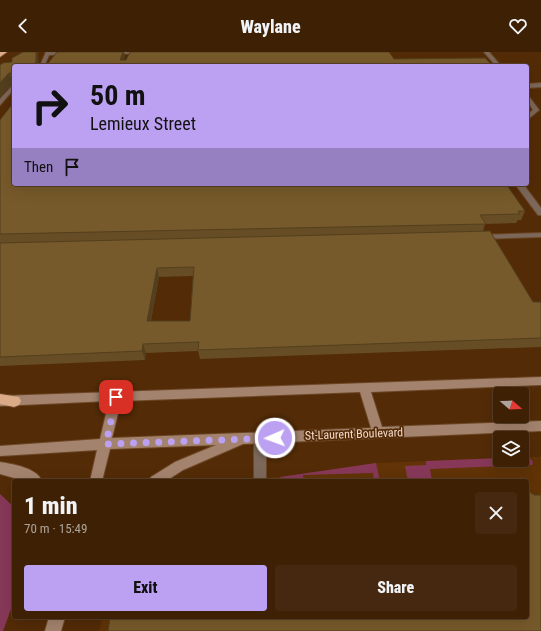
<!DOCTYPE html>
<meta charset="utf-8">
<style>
:root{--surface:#3e2005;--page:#45280f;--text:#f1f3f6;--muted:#ada39a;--line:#573e27;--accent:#bca0f2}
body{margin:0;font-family:"Roboto Condensed",sans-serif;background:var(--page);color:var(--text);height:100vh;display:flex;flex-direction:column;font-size:15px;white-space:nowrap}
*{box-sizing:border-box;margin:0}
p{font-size:13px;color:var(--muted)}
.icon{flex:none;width:22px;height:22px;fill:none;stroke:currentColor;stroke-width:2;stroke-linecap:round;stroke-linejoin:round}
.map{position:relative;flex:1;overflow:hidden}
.panel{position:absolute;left:12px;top:427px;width:517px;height:140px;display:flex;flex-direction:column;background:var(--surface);border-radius:4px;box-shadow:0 4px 16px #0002,0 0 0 1px var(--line)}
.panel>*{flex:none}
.banner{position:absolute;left:12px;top:12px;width:517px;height:122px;border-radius:4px;box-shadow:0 4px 16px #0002,0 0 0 1px var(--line);background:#bca0f2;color:#111;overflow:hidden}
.needle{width:26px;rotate:109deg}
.tools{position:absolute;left:493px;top:335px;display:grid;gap:8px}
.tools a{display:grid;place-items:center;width:36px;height:36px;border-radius:4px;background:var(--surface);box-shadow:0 4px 16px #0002,0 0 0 1px var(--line);font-size:20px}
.pin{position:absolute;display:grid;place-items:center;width:34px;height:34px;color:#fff;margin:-17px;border-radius:8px;box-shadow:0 2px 6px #0006}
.me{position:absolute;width:44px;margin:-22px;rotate:268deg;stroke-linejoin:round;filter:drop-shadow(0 0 3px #0008)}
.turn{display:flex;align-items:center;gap:14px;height:84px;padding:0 12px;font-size:18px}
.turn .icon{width:52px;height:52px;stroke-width:2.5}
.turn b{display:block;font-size:28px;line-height:34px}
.then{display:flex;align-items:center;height:38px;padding:0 12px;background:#0003;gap:8px;font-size:15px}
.round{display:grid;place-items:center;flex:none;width:42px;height:42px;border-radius:4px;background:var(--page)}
.summary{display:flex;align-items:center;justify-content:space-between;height:68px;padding:0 12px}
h1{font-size:24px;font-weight:800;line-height:30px}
.primary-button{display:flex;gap:8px;margin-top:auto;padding:8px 12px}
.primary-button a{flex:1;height:46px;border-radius:4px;background:var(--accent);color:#111;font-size:16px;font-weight:800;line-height:46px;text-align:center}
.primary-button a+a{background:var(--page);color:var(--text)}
header{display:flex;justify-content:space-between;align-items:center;height:52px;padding:0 12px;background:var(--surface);font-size:18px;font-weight:800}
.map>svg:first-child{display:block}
.built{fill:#613307}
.green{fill:#873858}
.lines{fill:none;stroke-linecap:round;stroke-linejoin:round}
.lane-casing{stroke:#6d4726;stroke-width:2}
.secondary-casing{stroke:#6d4726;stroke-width:2}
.highway-casing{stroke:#6d4726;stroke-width:2}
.lane{fill:#7c685a;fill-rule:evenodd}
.secondary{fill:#a3836d;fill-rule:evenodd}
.highway{fill:#dbab88;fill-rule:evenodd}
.wall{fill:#664d25;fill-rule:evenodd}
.shaded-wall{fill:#533f1e}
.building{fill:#775a2b;stroke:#533f1e;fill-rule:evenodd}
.route{stroke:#bca0f2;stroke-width:7;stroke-dasharray:0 12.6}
.labels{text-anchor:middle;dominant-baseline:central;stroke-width:3.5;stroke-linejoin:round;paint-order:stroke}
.street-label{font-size:12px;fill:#f3d9c8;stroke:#532b07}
</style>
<header><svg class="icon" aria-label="back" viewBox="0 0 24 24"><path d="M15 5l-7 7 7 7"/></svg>Waylane<svg class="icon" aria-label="heart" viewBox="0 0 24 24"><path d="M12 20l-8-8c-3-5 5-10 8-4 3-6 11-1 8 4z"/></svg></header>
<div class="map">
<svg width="541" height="579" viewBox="0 0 541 579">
<rect width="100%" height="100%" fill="#532b07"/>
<path class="built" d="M522,405H541V579H99L102,565H527V429H212L280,425L376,411L500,406V408H522Z"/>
<path class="green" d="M522,405H529L533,410L532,413L430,417L432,429H408L405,414L426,413V409L500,406V408H522Z
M376,411L380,429H374L373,421L303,423L304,429H282L280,425Z
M0,442L14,455V549L3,579H0Z"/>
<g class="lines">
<defs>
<path id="lane" d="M46,0L67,1L69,2L49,3L44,14H40Z
M109,0H169L167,1L111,2Z
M484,0H489L501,14H496Z
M541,31V35L527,36V32Z
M14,32V37L0,53V47Z
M527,42L539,58L527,68V63L533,58L527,48Z
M515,132H523L541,156V163H538Z
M541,181V185L480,187L476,185L480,183Z
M260,381L264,382L266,386V429H254V386L256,382Z"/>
<path id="secondary" d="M541,325V333L371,340L382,375L541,369V379L243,392L183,418L166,429H149L151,425L175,410L216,393L110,397L102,429H90L97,398L0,404V394L100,387L109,349L0,354V344ZM360,340L371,376L112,386L121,349Z
M0,410C13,412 37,416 42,429H25L0,422Z
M49,565H65L61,579H45Z"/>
<path id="highway" d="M0,0H7L0,5Z
M0,342L19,345L21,349L19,353L14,355L0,352Z"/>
</defs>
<use href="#lane" class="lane-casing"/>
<use href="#secondary" class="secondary-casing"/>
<use href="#highway" class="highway-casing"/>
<use href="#lane" class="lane"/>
<use href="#secondary" class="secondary"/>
<use href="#highway" class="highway"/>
</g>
<path class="wall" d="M38,2L14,14V32L13,31L3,11L12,10Z
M0,68L525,159L521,168H518L516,171L485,172L483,179L533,250H541V295L200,307L198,299L146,301L145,308L0,314ZM193,224L190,269H151L159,225Z"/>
<path class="shaded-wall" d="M36,0H38V2L39,14H30Z
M123,0H124L125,4L122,14L120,8Z
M9,21L13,31L0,46V31Z
M14,24V32L12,26Z
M157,216L159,225L149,279L147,269Z
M143,292L146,301L145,308L142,299Z"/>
<path class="building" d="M23,0H36V10L30,14H14V24L12,26L11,21H9L0,31V13L3,11L12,10V6Z
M57,0H123L120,8H126L130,0H389L394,7L485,6L493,14H46Z
M14,50V132H506L525,159H518L520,162L480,163L486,172L0,182V68Z
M490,179L533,250H541V286L198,298L199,290L143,292L142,299L0,305V191ZM194,215L190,269H147L157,216Z
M527,438L534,443H541V579H108L110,565H527Z"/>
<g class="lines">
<path class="route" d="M116,345L106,392L275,386"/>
</g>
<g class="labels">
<g class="street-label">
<text transform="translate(354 382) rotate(-2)">St-Laurent Boulevard</text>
</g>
</g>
</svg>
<div class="tools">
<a><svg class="needle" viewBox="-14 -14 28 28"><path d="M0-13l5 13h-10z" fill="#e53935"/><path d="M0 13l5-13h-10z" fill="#ada39a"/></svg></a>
<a><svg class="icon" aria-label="layers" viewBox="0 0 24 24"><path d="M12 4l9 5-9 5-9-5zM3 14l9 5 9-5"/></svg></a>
</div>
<div class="pin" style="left:116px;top:345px;background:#d93025"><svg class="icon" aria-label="arrive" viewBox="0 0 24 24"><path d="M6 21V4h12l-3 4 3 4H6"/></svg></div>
<svg class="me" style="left:275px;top:386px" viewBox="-20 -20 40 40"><circle r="17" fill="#bca0f2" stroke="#fff" stroke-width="3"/><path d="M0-11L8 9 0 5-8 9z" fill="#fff"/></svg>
<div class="banner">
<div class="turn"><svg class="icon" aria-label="right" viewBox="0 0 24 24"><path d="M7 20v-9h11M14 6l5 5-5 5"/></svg><div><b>50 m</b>Lemieux Street</div></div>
<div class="then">Then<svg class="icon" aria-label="arrive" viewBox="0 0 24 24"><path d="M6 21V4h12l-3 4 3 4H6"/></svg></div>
</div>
<section class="panel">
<div class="summary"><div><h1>1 min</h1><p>70 m · 15:49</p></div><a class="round"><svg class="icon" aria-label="close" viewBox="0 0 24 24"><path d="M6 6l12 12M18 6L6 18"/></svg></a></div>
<div class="primary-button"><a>Exit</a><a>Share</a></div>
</section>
</div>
